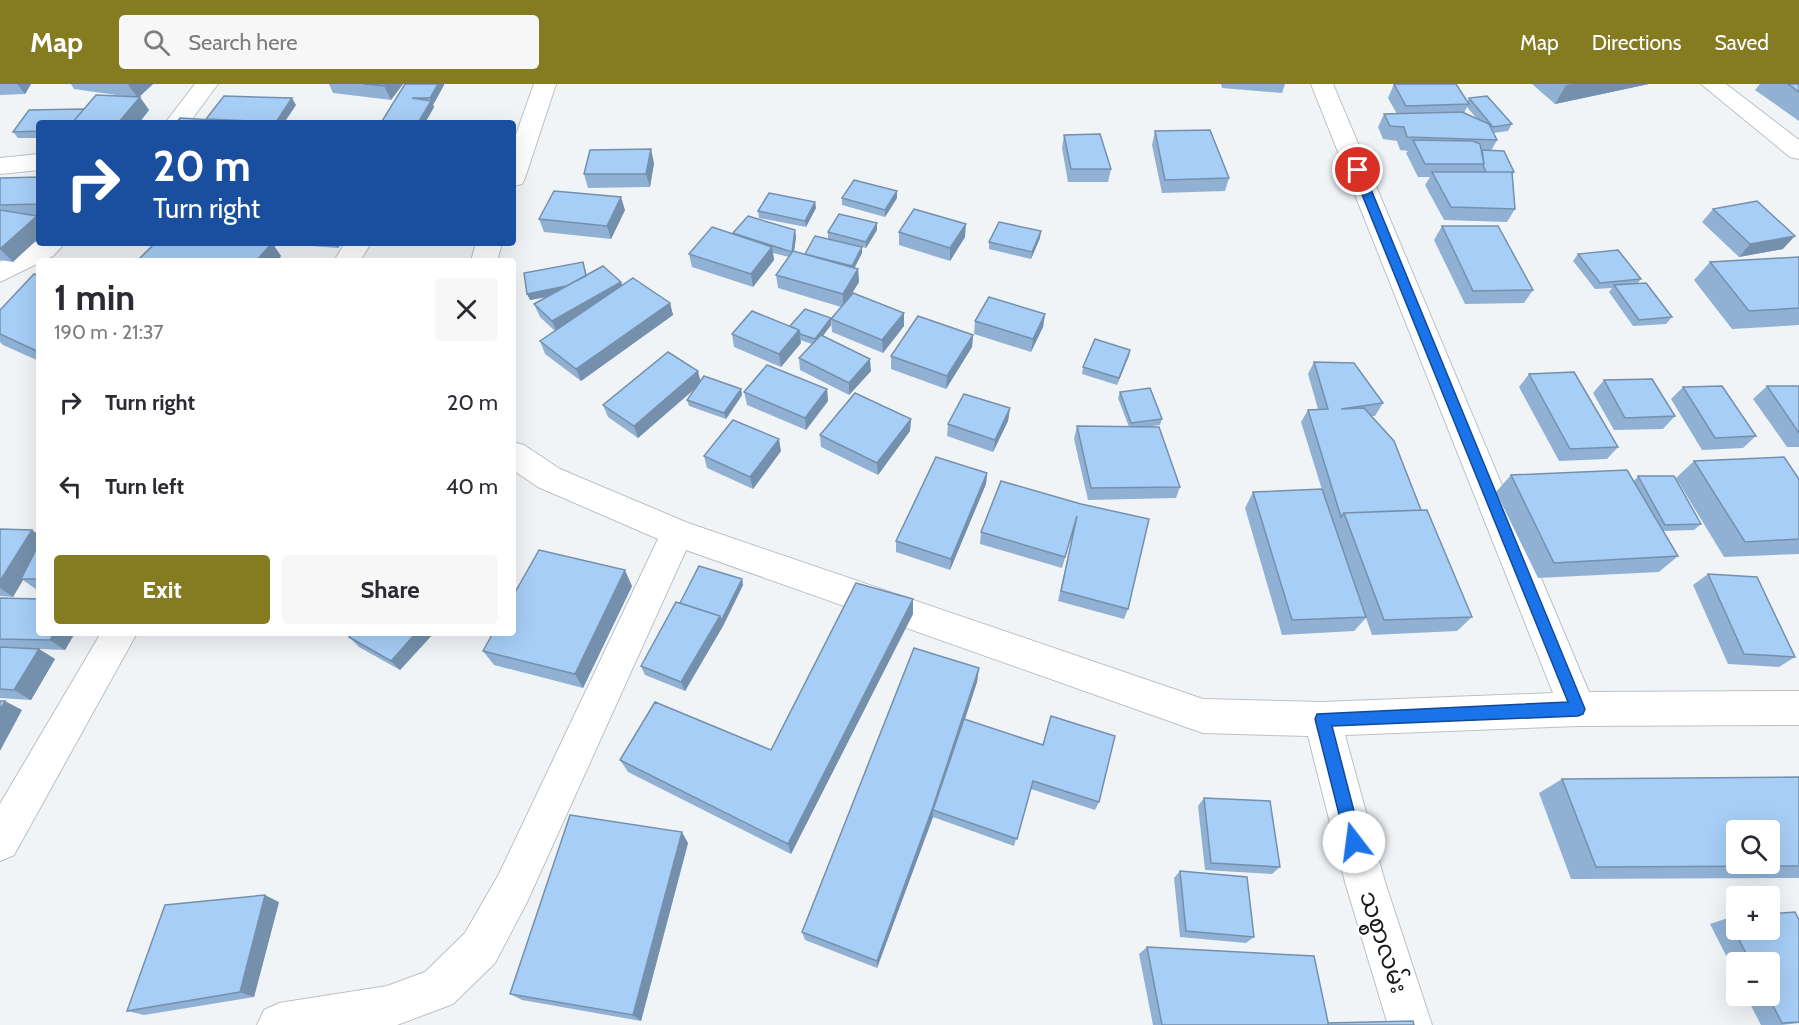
<!DOCTYPE html>
<meta charset="utf-8">
<style>
:root{--surface:#fff;--page:#f7f7f7;--text:#2b2b33;--muted:#7c7c81;--accent:#857b21}
body{margin:0;font-family:Cabin,"Noto Sans Myanmar",sans-serif;background:var(--page);color:var(--text);height:100vh;display:flex;flex-direction:column;font-size:22px;white-space:nowrap}
*{box-sizing:border-box;margin:0}
p{font-size:20px;color:var(--muted)}
.icon{flex:none;width:33px;height:33px;fill:none;stroke:currentColor;stroke-width:2;stroke-linecap:round;stroke-linejoin:round}
.map{position:relative;flex:1;overflow:hidden}
.drawer{position:absolute;left:36px;top:174px;width:480px;height:378px;display:flex;flex-direction:column;background:var(--surface);border-radius:6px;box-shadow:0 6px 24px #0002}
.drawer>*{flex:none}
.hud{position:absolute;left:36px;top:36px;width:480px;height:126px;border-radius:6px;box-shadow:0 6px 24px #0002;background:#1a4fa0;color:#fff;overflow:hidden}
.fabs{position:absolute;left:1726px;top:736px;display:grid;gap:12px}
.fabs a{display:grid;place-items:center;width:54px;height:54px;border-radius:6px;background:var(--surface);box-shadow:0 6px 24px #0002;font-size:30px}
.pin{position:absolute;display:grid;place-items:center;width:51px;height:51px;color:#fff;margin:-26px;border:3px solid #fff;border-radius:50%;box-shadow:0 2px 6px #0007}
.me{position:absolute;width:66px;margin:-33px;rotate:345deg;stroke-linejoin:round;filter:drop-shadow(0 0 4px #0008)}
.turn{display:flex;align-items:center;gap:21px;height:126px;padding:0 18px;font-size:27px}
.turn .icon{width:78px;height:78px;stroke-width:2.5}
.turn b{display:block;font-size:42px;line-height:51px}
.round{display:grid;place-items:center;flex:none;width:63px;height:63px;border-radius:6px;background:var(--page)}
.headline{display:flex;align-items:center;justify-content:space-between;height:102px;padding:0 18px}
h1{font-size:36px;font-weight:800;line-height:45px}
.button{display:flex;gap:12px;margin-top:auto;padding:12px 18px}
.button a{flex:1;height:69px;border-radius:6px;background:var(--accent);color:#fff;font-size:24px;font-weight:800;line-height:69px;text-align:center}
.button a+a{background:var(--page);color:var(--text)}
ul{padding:0;list-style:none}
li{display:flex;align-items:center;gap:18px;height:84px;padding:0 18px}
li div{flex:1}
li b{display:block;font-size:22px}
li em{font-style:normal}
header{display:flex;align-items:center;gap:36px;box-sizing:border-box;height:84px;padding:0 30px;background:var(--accent);color:#fff}
header strong{font-size:28px}
nav{display:flex;gap:33px;margin-inline-start:auto;font-size:21px}
.search{width:420px;height:54px;background:var(--page);display:flex;align-items:center;gap:15px;box-sizing:border-box;padding:0 21px;border-radius:6px;color:var(--muted);font-size:22px}
.map>svg:first-child{display:block}
.lines{fill:none;stroke-linecap:round;stroke-linejoin:round}
.minor-casing{stroke:#bdc0c3;stroke-width:2}
.minor{fill:#fff;fill-rule:evenodd}
.wall{fill:#90b1d4;fill-rule:evenodd}
.shaded-wall{fill:#7590ac}
.building{fill:#a7cef6;stroke:#7590ac;stroke-width:1.5;fill-rule:evenodd}
.route{fill:#1a73e8;stroke:#114b97;stroke-width:1.5}
.labels{text-anchor:middle;dominant-baseline:central;stroke-width:5;stroke-linejoin:round;paint-order:stroke}
.near-street-label{font-size:24px;fill:#18191a;stroke:#fff}
</style>
<header>
<strong>Map</strong>
<div class="search"><svg class="icon" aria-label="search" viewBox="0 0 24 24"><circle cx="10" cy="10" r="6"/><path d="M15 15l6 6"/></svg>Search here</div>
<nav><a>Map</a><a>Directions</a><a>Saved</a></nav>
</header>
<div class="map">
<svg width="1799" height="941" viewBox="0 0 1799 941">
<rect width="100%" height="100%" fill="#f1f4f7"/>
<g class="lines">
<defs>
<path id="minor" d="M195,0H218L189,39H165Z
M534,0H556L525,94L522,100L513,102V59Z
M1311,0H1333L1589,608L1799,607V641L1578,642L1345,651L1385,798L1432,941H1388L1345,798L1308,652L1203,649L686,466L527,818L495,879L453,920L397,941H257L264,926L279,919L387,902L425,888L465,849L499,790L658,455L538,403L513,386V358L524,361L560,385L688,439L1203,615L1322,618L1553,609Z
M1701,0H1726L1799,56V75L1790,73Z
M39,70V86L0,90V74Z
M39,156V159H65L53,172L0,198V178Z
M345,159H371L360,177H334Z
M476,159H502L497,177H471Z
M101,549H137L14,771L0,777V720Z"/>
</defs>
<use href="#minor" class="minor-casing"/>
<use href="#minor" class="minor"/>
</g>
<path class="wall" d="M0,0H31L25,10L0,11Z
M71,0H153L139,13L149,26L139,39H39V54H18L13,48L29,26L84,25L96,11L123,12L74,5Z
M329,0H403L391,16L333,9Z
M405,0H444V1L433,21L434,23L425,39H383L382,37Z
M1221,0H1285L1282,9L1222,4Z
M1394,0L1467,18L1469,14L1512,40L1508,47L1493,49L1497,56L1491,67L1514,88L1512,92L1515,125L1507,138L1444,136L1425,101L1430,93H1418L1406,69L1408,67L1400,66L1397,57L1383,55L1378,43L1384,30H1397L1388,14ZM1467,23L1477,35L1464,29Z
M1532,0H1649L1555,20Z
M1760,0H1799V37L1755,6Z
M296,21L284,38L318,39H176L206,35Z
M1155,47L1229,94L1225,107L1162,109L1152,61Z
M1064,51L1111,85L1108,98H1068L1062,64Z
M654,79L650,103L588,104L584,90Z
M39,93V133H37L13,178L0,176V94Z
M897,107V114L885,133L842,121V114Z
M815,118L816,124L806,143L759,134L758,127Z
M1713,125L1783,165L1739,173L1702,138Z
M625,126L611,155L544,148L539,135Z
M877,139V146L866,164L862,163V169L854,184L858,185L859,198L850,213L904,242L883,269L832,248L831,235L841,223L778,204L776,191L789,173L773,169L774,176L753,203L692,183L689,170L733,150V149L796,153L794,167L805,170L828,155V148Z
M1442,142L1533,206L1524,219L1465,220L1434,156Z
M899,148L965,153L950,177L899,161Z
M1040,154L1031,175L989,165V158Z
M152,159H341L338,164L272,159L281,172L279,175L310,177H137L155,159Z
M1578,170L1641,195L1637,200L1672,233L1666,240L1633,242L1609,208L1612,204L1595,205L1573,177Z
M1799,173V241L1732,245L1694,196L1710,178Z
M585,185L587,191L621,198L622,201L670,219L673,231L581,297L545,270L540,257L555,247L540,233L534,220L546,213L530,216Z
M39,192V277L3,261L0,258V226Z
M1045,230L1043,243L1031,268L974,250L975,237Z
M831,241L823,252L871,287L849,311L800,286L799,274L812,260L800,256L801,259L781,283L734,263L732,250L790,242Z
M973,251L972,263L946,305L891,285V272Z
M1130,266L1117,301L1082,290L1083,283Z
M1314,278L1383,319L1375,332H1371L1421,426L1472,533L1457,547L1372,551L1366,534L1354,547L1282,551L1245,424L1253,408L1323,409L1301,338L1308,326L1318,325L1308,290Z
M1529,290L1618,363L1607,375L1559,377L1519,303Z
M1604,296L1675,332L1663,345L1614,346L1593,309Z
M700,297L741,305L742,311L726,335L689,322L687,316L695,305L638,354L608,333L603,321Z
M1767,302H1799V363H1787L1753,315Z
M1683,303L1756,352L1743,364L1702,366L1671,315Z
M827,305L828,317L806,346L747,321L744,308Z
M1120,308L1162,335L1160,341L1147,343L1180,403L1176,414L1088,416L1074,355L1077,342L1129,343L1118,314Z
M1010,324L1008,337L993,368L947,352L948,340Z
M911,335L910,347L878,391L821,363L820,351Z
M781,367L753,405L707,384L704,372Z
M1694,377L1799,395V470L1724,473L1676,394Z
M987,389L986,400L950,486L896,468V457Z
M1511,391L1634,397L1638,392L1701,440L1694,446L1663,447L1678,472L1659,488L1538,494L1496,408Z
M1081,420L1128,525L1124,535L1058,517L1074,444L1062,484L980,460L981,448Z
M0,445L32,446L39,451V506H37L23,496L13,513L0,512Z
M1708,490L1795,573L1779,583L1728,580L1693,501Z
M742,495L743,501L723,542L685,607L645,591L641,582L680,519Z
M632,502L583,604L494,581L483,567Z
M0,514L39,549H75L65,566L39,565L55,575L31,616L0,614Z
M913,530L791,770L628,688L620,676L771,666Z
M353,549H434L400,586L359,563L349,553Z
M979,584L977,598L965,635L1099,718L1095,726L1031,705L1014,762L933,733L877,884L805,856L802,848Z
M1799,693V794L1571,795L1539,709L1562,695Z
M1204,714L1280,783L1272,790L1205,786L1198,722Z
M688,759L641,937L522,916L510,910Z
M1180,787L1254,853L1246,859L1180,853L1174,794Z
M279,818L254,913L144,931L127,927Z
M1728,834L1799,836V939L1782,941H1761L1746,912H1770V879H1737V893L1710,840Z
M1147,863L1328,939L1414,941H1153L1139,870Z"/>
<path class="shaded-wall" d="M17,0H31L25,10Z
M130,0H153L138,14L128,1Z
M386,0H403L391,16L384,2Z
M438,0H444V1L433,21L434,23L425,39H418L431,17L430,14Z
M1573,0H1649L1555,20L1566,1Z
M140,13L149,26L139,39H118Z
M292,14L296,21L284,39H277L276,38Z
M651,65L654,79L650,103L646,90Z
M897,107V114L885,133V126Z
M621,113L625,126L611,155L607,142Z
M815,118L816,124L806,143L805,137Z
M37,132L39,135V154L13,178L0,165Z
M877,139V146L866,164V158Z
M966,140L965,153L950,177V164Z
M795,146L796,153L793,175L792,168Z
M1041,147L1040,154L1031,175L1032,168Z
M1795,152L1783,165L1739,173L1750,160Z
M272,159L281,172L277,177H256Z
M335,159H341L338,164Z
M772,163L774,176L753,203L751,190Z
M862,163V169L852,189V182Z
M583,178L585,185L589,205L530,216L527,210Z
M858,185L859,198L843,223V210Z
M621,198L625,211L557,249L552,237Z
M670,219L673,231L581,297L576,285Z
M904,229V242L883,269L882,256Z
M1045,230L1043,243L1031,268L1033,255Z
M831,234V241L815,262V255Z
M799,246L801,259L781,283L779,270Z
M973,251L972,263L946,305L947,292Z
M1130,266L1129,272L1117,301L1119,294Z
M870,275L871,287L849,311V299Z
M698,287L701,299L638,354L634,342Z
M741,305L742,311L726,335L724,329Z
M827,305L828,317L806,346L805,334Z
M1010,324L1008,337L993,368L995,356Z
M911,335L910,347L878,391L877,379Z
M779,355L781,367L753,405L750,393Z
M987,389L986,400L950,486L951,475Z
M32,446L39,451V470L21,495L23,496L13,513L0,504V497Z
M625,486L632,502L583,604L575,590Z
M742,495L743,501L723,542L685,607L681,598Z
M913,515V530L791,770L788,760Z
M54,549H75L65,566L50,556Z
M416,549H434L400,586L391,577Z
M39,565L55,575L31,616L14,606Z
M979,584L977,598L935,726H933V733L877,884V877Z
M5,617L22,626L0,667V626Z
M682,748L688,759L641,937L633,931Z
M265,811L279,818L254,913L240,908Z"/>
<path class="building" d="M363,0H386L384,2Z
M405,0H438L430,14H412L431,17L418,39L382,37Z
M1394,0H1456L1469,20L1406,22Z
M1788,0H1799V8Z
M96,11L140,13L118,39H72Z
M224,12L292,14L276,38L206,35Z
M1487,12L1512,40L1493,43L1469,14Z
M84,25L72,39H58L59,37L58,39H39V47L13,48L29,26Z
M1462,28L1489,40L1497,56L1407,53L1404,43L1390,42L1384,30Z
M180,34L264,39H176Z
M282,38L318,39H282Z
M1210,46L1229,94L1165,96L1155,47Z
M1100,50L1111,85H1071L1064,51Z
M1413,56L1473,57L1480,60L1484,80H1425Z
M651,65L646,90H584L590,66Z
M1482,66L1504,67L1514,88H1486L1483,81L1484,80Z
M1432,88H1512L1515,125L1451,123Z
M39,93V120L0,121V94Z
M854,96L897,107L885,126L842,114Z
M554,107L621,113L607,142L539,135Z
M769,109L815,118L805,137L758,127Z
M1757,117L1795,152L1750,160L1713,125Z
M914,125L966,140L950,164L899,148Z
M0,126L37,132L0,165Z
M839,130L877,139L866,158L828,148Z
M748,132L795,146L792,168L733,149Z
M999,138L1041,147L1032,168L989,158Z
M1442,142H1498L1533,206L1473,207Z
M712,143L772,163L751,190L689,170Z
M815,152L862,163L852,182L805,170Z
M155,159H272L256,177H137Z
M1618,166L1641,195L1600,199L1578,170Z
M793,167L858,185L843,210L776,191Z
M1799,173V224L1749,227L1710,178Z
M268,174L309,176L266,177Z
M583,178L586,192L566,202L527,210L524,189Z
M603,182L621,198L552,237L534,220Z
M34,190L39,192V268L0,250V226Z
M633,194L670,219L576,285L540,257Z
M1646,199L1672,233L1639,236L1614,201Z
M853,209L904,229L882,256L831,235Z
M989,213L1045,230L1033,255L975,237Z
M805,225L831,234L815,255L800,250L799,246L790,242Z
M752,227L799,246L779,270L732,250Z
M918,232L973,251L947,292L891,272Z
M821,251L870,275L849,299L799,274Z
M1095,255L1130,266L1119,294L1083,283Z
M668,268L698,287L634,342L603,321Z
M1314,278L1354,279L1383,319L1341,325L1364,324L1394,357L1421,426L1344,429L1341,433L1308,326L1328,325Z
M767,281L827,305L805,334L744,308Z
M1574,288L1618,363L1570,365L1529,290Z
M704,292L741,305L724,329L687,316Z
M1652,295L1675,332L1625,334L1604,296Z
M1722,302L1756,352L1715,354L1683,303Z
M1767,302H1799V349Z
M1150,304L1162,335L1131,339L1120,308Z
M855,309L911,335L877,379L820,351Z
M964,310L1010,324L995,356L948,340Z
M733,336L779,355L750,393L704,372Z
M1077,342L1159,343L1180,403L1091,404Z
M936,373L987,389L951,475L896,457Z
M1784,373L1799,395V455L1745,458L1694,377Z
M1627,386L1678,472L1554,479L1511,391Z
M1638,392H1674L1701,440L1665,441Z
M1001,397L1081,420L1149,435L1128,525L1061,507L1077,432L1065,473L981,448Z
M1322,405L1366,533L1292,536L1253,408Z
M1427,426L1472,533L1384,536L1344,429Z
M0,445L32,446L0,497Z
M39,460V495H21Z
M539,466L625,486L575,590L483,567L493,549H513V512Z
M699,482L742,495L721,537L720,532L680,519Z
M1708,490L1757,493L1795,573L1744,570Z
M856,499L913,515L788,760L620,676L655,618L771,666Z
M0,514L39,515V549H54L50,556L0,555Z
M676,518L720,532L681,598L641,582Z
M353,549H416L391,577L349,553Z
M0,563L39,565L14,606L0,605Z
M914,564L979,584L933,723L877,877L802,848Z
M0,617H5L0,626Z
M1051,632L1115,652L1099,718L1033,697L1017,755L933,726L964,635L1043,661Z
M1799,693V782L1596,783L1562,695ZM1737,747H1770V780H1737Z
M1204,714L1270,717L1280,783L1211,779Z
M570,731L682,748L633,931L510,910Z
M1180,787L1247,793L1254,853L1186,847Z
M265,811L240,908L127,927L165,821Z
M1795,828L1799,836V938L1782,939L1768,912H1770V879H1751L1728,834L1737,833V846H1770V830Z
M1147,863L1314,872L1328,938V941H1162Z
M1413,937L1414,941H1328V939Z"/>
<path class="route" d="M1354,84L1363,86L1585,625L1583,630L1578,632L1332,642L1362,758L1360,763L1354,766L1348,763L1346,758L1315,635L1317,630L1568,618L1352,86Z"/>
<g class="labels">
<g class="near-street-label">
<text transform="translate(1384 858) rotate(72)">သစ္စာလမ်း</text>
</g>
</g>
</svg>
<div class="fabs">
<a><svg class="icon" aria-label="search" viewBox="0 0 24 24"><circle cx="10" cy="10" r="6"/><path d="M15 15l6 6"/></svg></a>
<a>+</a>
<a>−</a>
</div>
<div class="pin" style="left:1358px;top:86px;background:#d93025"><svg class="icon" aria-label="arrive" viewBox="0 0 24 24"><path d="M6 21V4h12l-3 4 3 4H6"/></svg></div>
<svg class="me" style="left:1354px;top:758px" viewBox="-20 -20 40 40"><circle r="19" fill="#fff"/><path d="M0-13L10 11 0 6-10 11z" fill="#1a73e8"/></svg>
<div class="hud">
<div class="turn"><svg class="icon" aria-label="right" viewBox="0 0 24 24"><path d="M7 20v-9h11M14 6l5 5-5 5"/></svg><div><b>20 m</b>Turn right</div></div>
</div>
<section class="drawer">
<div class="headline"><div><h1>1 min</h1><p>190 m · 21:37</p></div><a class="round"><svg class="icon" aria-label="close" viewBox="0 0 24 24"><path d="M6 6l12 12M18 6L6 18"/></svg></a></div>
<ul>
<li><svg class="icon" aria-label="right" viewBox="0 0 24 24"><path d="M7 20v-9h11M14 6l5 5-5 5"/></svg><div><b>Turn right</b></div><em>20 m</em></li>
<li><svg class="icon" aria-label="left" viewBox="0 0 24 24"><path d="M17 20v-9H6M10 6l-5 5 5 5"/></svg><div><b>Turn left</b></div><em>40 m</em></li>
</ul>
<div class="button"><a>Exit</a><a>Share</a></div>
</section>
</div>
